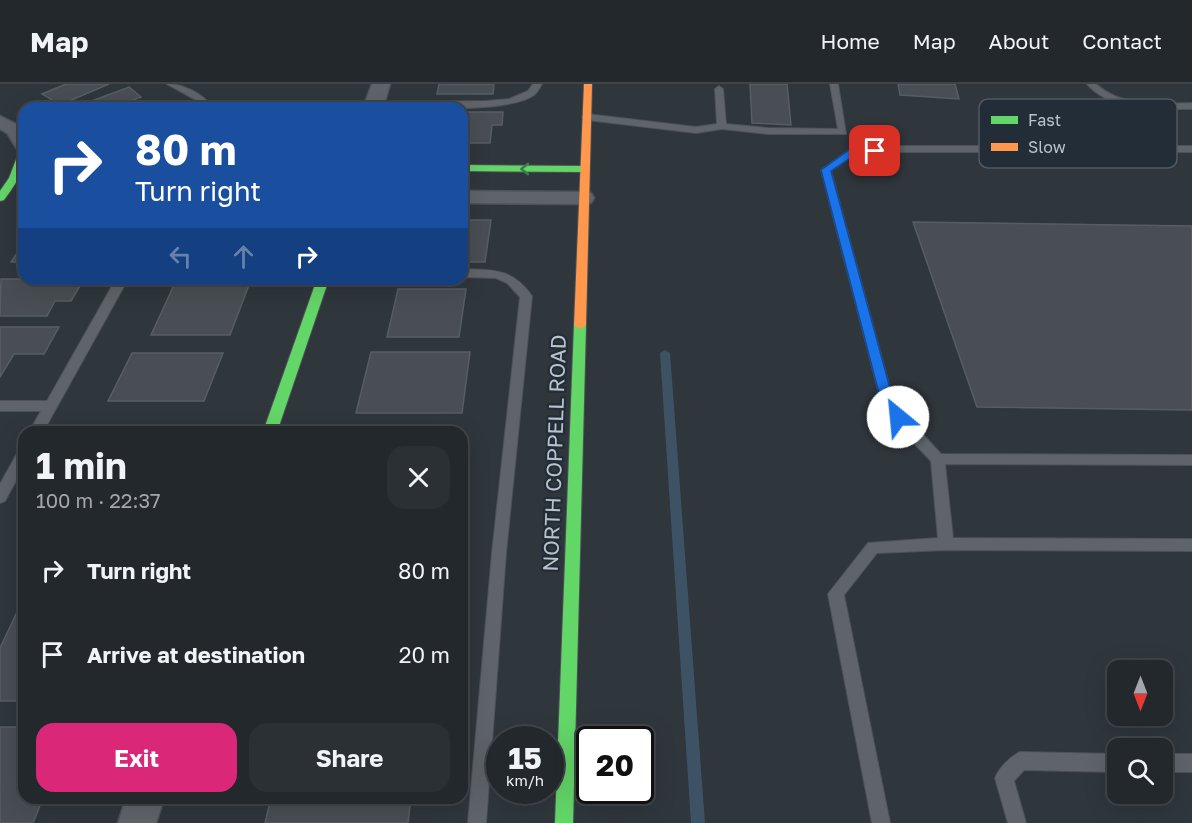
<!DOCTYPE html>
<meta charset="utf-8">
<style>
:root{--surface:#23282d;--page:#2b3035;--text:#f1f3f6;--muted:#a3a6aa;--line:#404449;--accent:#db2777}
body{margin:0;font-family:"Golos Text",sans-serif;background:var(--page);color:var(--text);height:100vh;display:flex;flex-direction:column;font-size:22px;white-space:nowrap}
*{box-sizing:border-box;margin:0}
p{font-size:20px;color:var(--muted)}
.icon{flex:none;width:33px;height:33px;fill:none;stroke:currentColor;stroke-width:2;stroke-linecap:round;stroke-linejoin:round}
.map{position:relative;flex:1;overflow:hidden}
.sheet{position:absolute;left:18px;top:342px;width:450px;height:378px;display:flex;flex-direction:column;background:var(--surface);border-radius:18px;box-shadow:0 6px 24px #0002,0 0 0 2px var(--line)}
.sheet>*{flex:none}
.banner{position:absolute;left:18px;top:18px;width:450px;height:183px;border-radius:18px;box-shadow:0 6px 24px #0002,0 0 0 2px var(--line);background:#1a4fa0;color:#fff;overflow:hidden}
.needle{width:39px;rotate:180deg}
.tools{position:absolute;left:1107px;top:576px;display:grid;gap:12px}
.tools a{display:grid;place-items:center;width:66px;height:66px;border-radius:12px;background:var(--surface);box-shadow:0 6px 24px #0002,0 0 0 2px var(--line);font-size:30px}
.speed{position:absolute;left:486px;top:642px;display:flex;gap:12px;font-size:30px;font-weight:700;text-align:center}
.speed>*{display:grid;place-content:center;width:78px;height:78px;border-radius:50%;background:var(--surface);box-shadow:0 6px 24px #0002,0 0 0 2px var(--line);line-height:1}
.speed small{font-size:15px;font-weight:400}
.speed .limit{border:3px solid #111;border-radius:9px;background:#fff;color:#111}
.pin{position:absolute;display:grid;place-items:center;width:51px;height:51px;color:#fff;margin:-26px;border-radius:12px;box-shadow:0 3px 9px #0006}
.me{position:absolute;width:66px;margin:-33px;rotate:332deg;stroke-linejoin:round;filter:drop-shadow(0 0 4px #0008)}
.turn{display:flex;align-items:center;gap:21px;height:126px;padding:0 18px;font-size:27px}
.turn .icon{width:78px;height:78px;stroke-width:2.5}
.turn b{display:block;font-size:42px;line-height:51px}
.lanes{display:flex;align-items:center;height:57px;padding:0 18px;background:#0003;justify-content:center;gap:30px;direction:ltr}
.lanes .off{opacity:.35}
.round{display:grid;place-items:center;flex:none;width:63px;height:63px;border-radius:18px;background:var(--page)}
.overview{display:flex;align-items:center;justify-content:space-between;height:102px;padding:0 18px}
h1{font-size:36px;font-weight:700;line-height:45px}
.cta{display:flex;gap:12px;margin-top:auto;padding:12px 18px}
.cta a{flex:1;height:69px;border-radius:18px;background:var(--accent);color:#fff;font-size:24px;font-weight:700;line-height:69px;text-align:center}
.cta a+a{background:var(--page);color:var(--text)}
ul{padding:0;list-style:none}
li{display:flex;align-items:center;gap:18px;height:84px;padding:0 18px}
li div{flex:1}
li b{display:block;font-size:22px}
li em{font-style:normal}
header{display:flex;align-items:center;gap:36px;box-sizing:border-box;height:84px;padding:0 30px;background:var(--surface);border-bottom:2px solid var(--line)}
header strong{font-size:28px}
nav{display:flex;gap:33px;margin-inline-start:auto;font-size:21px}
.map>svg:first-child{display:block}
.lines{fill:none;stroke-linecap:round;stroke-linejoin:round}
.stream{fill:#3e5266;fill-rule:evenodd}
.building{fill:#484e53;stroke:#575e63;stroke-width:1.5}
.lane-casing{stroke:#4d5257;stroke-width:2}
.street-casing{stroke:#4d5257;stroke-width:3}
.fast-casing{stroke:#4d5257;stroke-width:2}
.slow-casing{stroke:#4d5257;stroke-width:2}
.lane{fill:#5f646a;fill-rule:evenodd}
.street{fill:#5f646a;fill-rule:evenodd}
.fast{fill:#63d668;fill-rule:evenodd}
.slow{fill:#ff974d;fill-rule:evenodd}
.oneway{stroke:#3f794e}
.route{fill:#1a73e8;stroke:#114b97;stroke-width:1.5}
.labels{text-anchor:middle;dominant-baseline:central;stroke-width:4.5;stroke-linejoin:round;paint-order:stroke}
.street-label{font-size:21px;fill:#bac3cc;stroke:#222d38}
.key{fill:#222d38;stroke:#505a64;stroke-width:1.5}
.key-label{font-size:16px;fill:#bac3cc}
</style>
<header>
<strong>Map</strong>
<nav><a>Home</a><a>Map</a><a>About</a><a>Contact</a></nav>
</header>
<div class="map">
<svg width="1192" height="739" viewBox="0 0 1192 739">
<rect width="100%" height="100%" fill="#2f363c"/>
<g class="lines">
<path class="stream" d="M665,266L670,269L705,739H691L660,269Z"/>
</g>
<path class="building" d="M66,0H109L60,21L42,10Z
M439,0H494L493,10H437Z
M750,0H787L791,41L752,39Z
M898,0H955L959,15L900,11Z
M129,3L141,13L125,19L132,24H73Z
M462,28H503L502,41H492L490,59H462Z
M462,136H491L485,178H462Z
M913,138L1192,142V326L977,323Z
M24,159V178H11Z
M1,195H84L71,217H55L47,232H0Z
M174,201H249L230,251H151Z
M398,205H466L459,253H387Z
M0,243H59L44,270H14L0,293Z
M371,268H470L462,329H356Z
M132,269H223L204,317H108Z
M358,342H455L454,348H357Z
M18,526H24V617H0V564Z
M0,643H24V714H43L33,739H0Z
M271,714H411L408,739H265Z"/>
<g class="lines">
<defs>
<path id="lane" d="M167,0C185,0 202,10 214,24H204L196,16Z
M533,0H542C540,3 537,9 534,11C508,30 409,23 374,24L369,21L374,18L487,17L509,15L528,7Z
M830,0H838L846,50H768L722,45L696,49L587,36L582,33L587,30L696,43L717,40L715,5L719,2L723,5L726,40L768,44L838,45Z
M1087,0H1096C1123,24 1159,20 1192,19V25C1156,25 1113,29 1087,0Z
M898,62H1192V68H898L854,71L831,87L894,319L941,370L1192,371V381L945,380L953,454L1192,455V467L946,466L877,469L844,511L890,739H872L828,510L868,459L938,454L931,377L903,348L882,321L821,86L849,66Z
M462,185C493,186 512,184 532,212L506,469L486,739H468L492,469L520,213L507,199L496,194L462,193Z
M116,195H128L43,348H29L41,327H0V317H47Z
M24,365V382L5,417L0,419V400L19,366Z
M1020,668L1118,670V688L1024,686L1014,697L1026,739H1008L995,694C999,684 1010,673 1020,668Z
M1162,670H1192V688H1162Z"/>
<path id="street" d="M372,0H390L383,24H363Z
M0,32L24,44V67L17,65L7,49L0,45Z
M462,107L583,108L591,109L594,114L591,119L583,120L462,119Z
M126,714H164L156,739H118Z"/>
<path id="fast" d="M24,65C24,89 17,98 4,116L0,117V107L9,94L19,68Z
M462,81L584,82L589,85L584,88L462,87Z
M317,195H329L277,348H263Z
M580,237L586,241L573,739H555L574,241Z"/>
<path id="slow" d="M584,0H592L586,241L580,245L574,241Z"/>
</defs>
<use href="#lane" class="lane-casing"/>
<use href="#street" class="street-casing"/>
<use href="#fast" class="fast-casing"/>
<use href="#slow" class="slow-casing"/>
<use href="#lane" class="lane"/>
<use href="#street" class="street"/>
<use href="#fast" class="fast"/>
<use href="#slow" class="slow"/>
</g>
<defs><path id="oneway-chevron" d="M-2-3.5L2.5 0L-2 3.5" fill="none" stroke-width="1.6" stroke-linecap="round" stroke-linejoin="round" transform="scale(1.5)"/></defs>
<use class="oneway" href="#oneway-chevron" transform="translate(525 85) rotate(-180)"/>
<path class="route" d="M875,64L880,67L879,69L855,71L831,87L894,319L904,333L898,338L893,336L882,321L821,86L849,66Z"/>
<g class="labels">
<g class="street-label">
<text transform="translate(554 369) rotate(-88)">NORTH COPPELL ROAD</text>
</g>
</g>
<rect x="979" y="15" width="198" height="69" rx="9" class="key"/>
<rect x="991" y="32" width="27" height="8" fill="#63d668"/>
<rect x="991" y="59" width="27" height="8" fill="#ff974d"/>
<g class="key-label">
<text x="1028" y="42">Fast</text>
<text x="1028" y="69">Slow</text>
</g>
</svg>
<div class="tools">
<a><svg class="needle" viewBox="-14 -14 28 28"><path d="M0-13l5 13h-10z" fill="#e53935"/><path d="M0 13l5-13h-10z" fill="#a3a6aa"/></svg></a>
<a><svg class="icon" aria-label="search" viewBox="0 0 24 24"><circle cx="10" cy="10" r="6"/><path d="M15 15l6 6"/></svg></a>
</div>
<div class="speed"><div>15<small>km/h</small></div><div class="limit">20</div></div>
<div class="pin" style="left:875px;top:67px;background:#d93025"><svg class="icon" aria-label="arrive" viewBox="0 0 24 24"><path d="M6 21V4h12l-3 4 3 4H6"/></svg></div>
<svg class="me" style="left:898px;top:333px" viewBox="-20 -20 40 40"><circle r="19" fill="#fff"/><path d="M0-13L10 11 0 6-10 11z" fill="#1a73e8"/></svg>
<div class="banner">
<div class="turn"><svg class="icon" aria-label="right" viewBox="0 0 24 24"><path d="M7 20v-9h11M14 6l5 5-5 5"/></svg><div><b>80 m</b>Turn right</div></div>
<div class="lanes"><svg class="icon off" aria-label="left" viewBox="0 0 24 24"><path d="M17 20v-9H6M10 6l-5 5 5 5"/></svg><svg class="icon off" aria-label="ahead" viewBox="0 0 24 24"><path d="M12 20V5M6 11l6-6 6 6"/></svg><svg class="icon" aria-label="right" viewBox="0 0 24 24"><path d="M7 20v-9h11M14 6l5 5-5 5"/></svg></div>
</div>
<section class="sheet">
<div class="overview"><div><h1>1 min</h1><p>100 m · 22:37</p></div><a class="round"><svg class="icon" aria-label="close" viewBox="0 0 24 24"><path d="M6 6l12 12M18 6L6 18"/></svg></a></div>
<ul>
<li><svg class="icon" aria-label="right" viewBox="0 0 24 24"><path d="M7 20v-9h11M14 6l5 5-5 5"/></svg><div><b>Turn right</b></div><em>80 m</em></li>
<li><svg class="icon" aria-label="arrive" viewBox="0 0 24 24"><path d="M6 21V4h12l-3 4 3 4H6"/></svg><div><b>Arrive at destination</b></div><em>20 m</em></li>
</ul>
<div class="cta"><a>Exit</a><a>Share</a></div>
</section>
</div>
